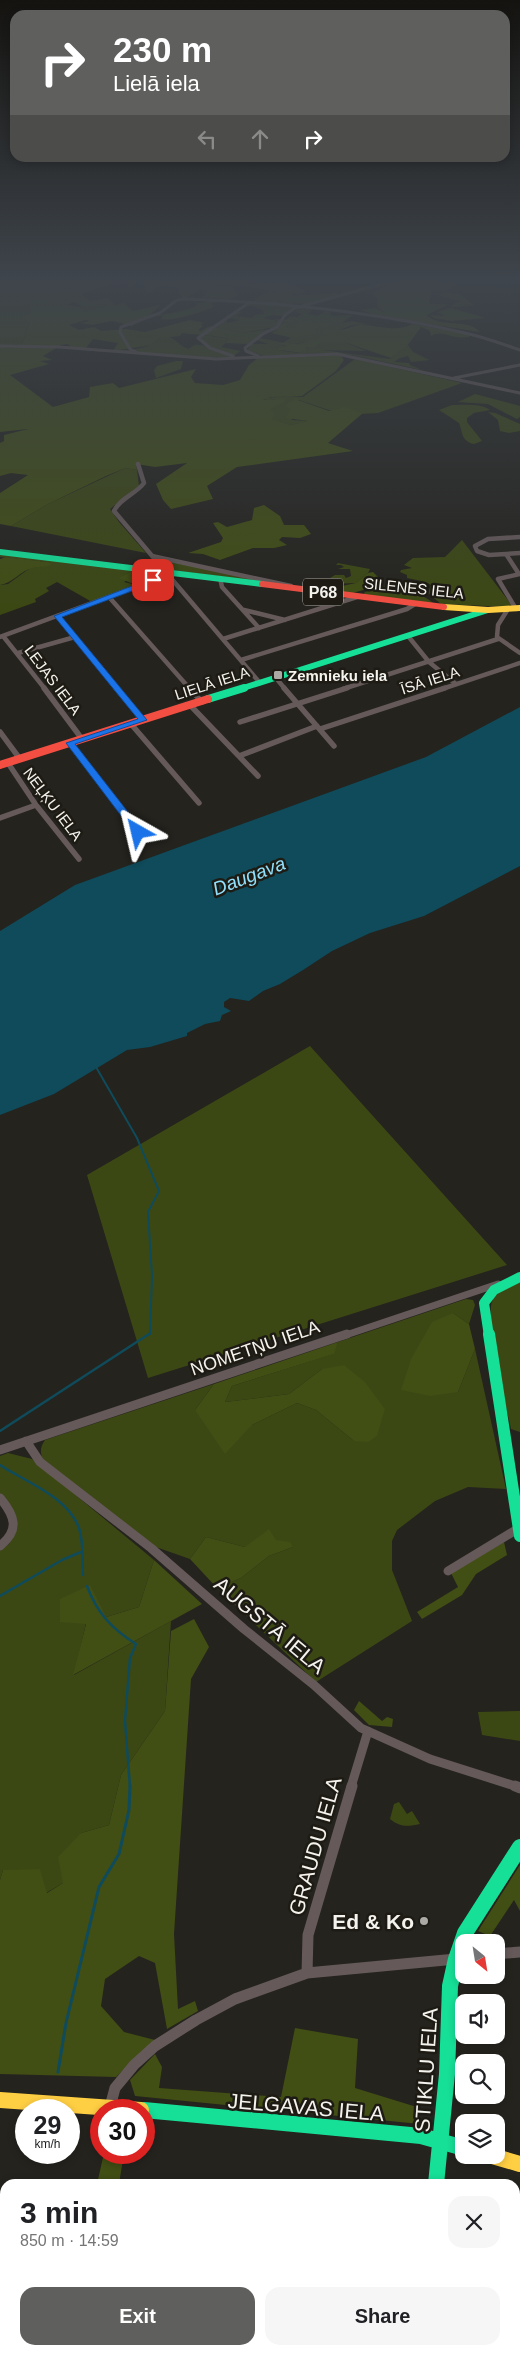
<!DOCTYPE html>
<meta charset="utf-8">
<style>
:root{--surface:#fff;--page:#f6f6f6;--text:#202124;--muted:#757577;--accent:#5f5f5e}
body{margin:0;font-family:Arial,sans-serif;background:var(--page);color:var(--text);height:100vh;display:flex;flex-direction:column;font-size:19px;white-space:nowrap}
*{box-sizing:border-box;margin:0}
p{font-size:16px;color:var(--muted)}
.icon{flex:none;width:28px;height:28px;fill:none;stroke:currentColor;stroke-width:2;stroke-linecap:round;stroke-linejoin:round}
.map{position:relative;flex:1;overflow:hidden}
.panel{position:absolute;left:0px;top:2179px;width:520px;height:176px;display:flex;flex-direction:column;background:var(--surface);border-radius:15px 15px 0 0;box-shadow:0 2px 8px #0003}
.panel>*{flex:none}
.top-card{position:absolute;left:10px;top:10px;width:500px;height:152px;border-radius:15px;box-shadow:0 2px 8px #0003;background:#5f5f5e;color:#fff;overflow:hidden}
.needle{width:32px;rotate:150deg}
.buttons{position:absolute;left:455px;top:1934px;display:grid;gap:10px}
.buttons a{display:grid;place-items:center;width:50px;height:50px;border-radius:10px;background:var(--surface);box-shadow:0 2px 8px #0003;font-size:25px}
.speed{position:absolute;left:15px;top:2099px;display:flex;gap:10px;font-size:25px;font-weight:700;text-align:center}
.speed>*{display:grid;place-content:center;width:65px;height:65px;border-radius:50%;background:var(--surface);box-shadow:0 2px 8px #0003;line-height:1}
.speed small{font-size:12px;font-weight:400}
.speed .limit{border:8px solid #d22;background:#fff;color:#111}
.pin{position:absolute;display:grid;place-items:center;width:42px;height:42px;color:#fff;margin:-21px;border-radius:10px;box-shadow:0 2px 8px #0006}
.me{position:absolute;width:55px;margin:-28px;rotate:323deg;stroke-linejoin:round;filter:drop-shadow(0 0 4px #0008)}
.turn{display:flex;align-items:center;gap:18px;height:105px;padding:0 20px;font-size:22px}
.turn .icon{width:65px;height:65px;stroke-width:2.5}
.turn b{display:block;font-size:35px;line-height:42px}
.lanes{display:flex;align-items:center;height:48px;padding:0 20px;background:#0003;justify-content:center;gap:25px;direction:ltr}
.lanes .off{opacity:.35}
.round{display:grid;place-items:center;flex:none;width:52px;height:52px;border-radius:15px;background:var(--page)}
.summary{display:flex;align-items:center;justify-content:space-between;height:85px;padding:0 20px}
h1{font-size:30px;font-weight:700;line-height:38px}
.action{display:flex;gap:10px;margin-top:auto;padding:10px 20px}
.action a{flex:1;height:58px;border-radius:15px;background:var(--accent);color:#fff;font-size:20px;font-weight:700;line-height:58px;text-align:center}
.action a+a{background:var(--page);color:var(--text)}
.map>svg:first-child{display:block}
.green{fill:#3c4814}
.forest{fill:#414e14}
.water{fill:#0f4b5b}
.lines{fill:none;stroke-linecap:round;stroke-linejoin:round}
.stream-far2{stroke:#0f4b5b;stroke-width:2}
.stream-far1{stroke:#0f4b5b;stroke-width:2.5}
.stream{stroke:#0f4b5b;stroke-width:3}
.street-far5{stroke:#65595a;stroke-width:3}
.street-far4{stroke:#65595a;stroke-width:4.5}
.street-far3{stroke:#65595a;stroke-width:5.5}
.street-far2{stroke:#65595a;stroke-width:7}
.street-far1{stroke:#65595a;stroke-width:9}
.street{stroke:#65595a;stroke-width:11}
.fast-far4{stroke:#16e098;stroke-width:6}
.fast-far3{stroke:#16e098;stroke-width:8}
.fast-far2{stroke:#16e098;stroke-width:10}
.fast-far1{stroke:#16e098;stroke-width:12}
.fast{stroke:#16e098;stroke-width:16}
.slow-far1{stroke:#ffcf43;stroke-width:6}
.slow{stroke:#ffcf43;stroke-width:16}
.jam-far1{stroke:#f24e42;stroke-width:6}
.jam{stroke:#f24e42;stroke-width:8}
.rail-casing{stroke:#655e5e;stroke-width:5}
.rail{stroke:#1d1b13;stroke-width:3;stroke-dasharray:9;stroke-linecap:butt}
.route{fill:#1a73e8;stroke:#114b97}
.poi-dot{fill:#acaaa5;stroke:#1d1b13;stroke-width:2}
.labels{text-anchor:middle;dominant-baseline:central;stroke-width:5;stroke-linejoin:round;paint-order:stroke}
.far-street-label{font-size:15px;fill:#f5f3ee;stroke:#1d1b13}
.far-poi-label{font-size:15px;font-weight:bold;fill:#f5f3ee;stroke:#1d1b13;text-anchor:start}
.shield{fill:#1d1b13;stroke:#b4b2ac;stroke-width:1}
.shield-label{font-size:16px;font-weight:bold;fill:#f5f3ee}
.street-label{font-size:18px;fill:#f5f3ee;stroke:#1d1b13}
.water-label{font-size:19px;font-style:italic;fill:#91e0fb;stroke:#1d1b13}
.near-street-label{font-size:21px;fill:#f5f3ee;stroke:#1d1b13}
.near-poi-label{font-size:21px;font-weight:bold;fill:#f5f3ee;stroke:#1d1b13;text-anchor:end}
</style>
<div class="map">
<svg width="520" height="2354" viewBox="0 0 520 2354">
<rect width="100%" height="100%" fill="#24231e"/>
<path class="green" d="M0,278H121L67,289L29,303L31,313L25,315L30,321L22,344L0,345Z
M178,278H272L237,285H192L183,288L176,284Z
M269,291L281,292L277,295L292,298L283,302L301,304H285L294,307L282,316L272,315L264,318L272,320L278,319L275,321L280,330L266,333L272,329L269,328L243,333L215,327L227,320V323L239,320L228,318L237,312H242L237,316L251,318L255,315L264,314L263,310L254,306H246L251,302H263L253,300Z
M81,294L90,301L108,298L116,306L85,312L83,310L85,308L74,302L66,305L60,304L66,299Z
M300,308L312,310L308,314L318,316L325,311L330,312L331,316L353,315L342,323L352,321L371,325C363,325 354,324 347,327C326,334 306,347 283,343L292,337L315,334V329L325,326L339,325L308,324L297,328H287L288,325H281L284,321L293,320H286L290,316L297,317L302,314L294,312Z
M203,335L230,339L221,347L240,351L233,357L199,358L113,351C125,350 142,350 152,344C158,341 161,335 169,337C176,339 180,347 189,349C197,342 198,346 207,346L199,338Z
M259,338L280,342L275,343L287,347L277,348L278,350L297,353L307,350L306,347H316L321,342H344L366,351L321,350L390,359L408,345L413,352L429,360L411,362L408,356L400,358L394,362L409,363L410,365L422,370L352,355L323,353L264,356L247,350L252,344H269L257,340Z
M355,359L462,383L378,413L359,414L340,408L332,411L299,400L290,409L292,420L309,421L291,425L271,419V409L275,399L267,401L264,398L289,396L303,397Z
M176,361H183L181,369L156,378L154,370L157,366Z
M475,394L520,406V417L517,419L488,404L458,402Z
M452,405C463,405 481,403 490,410L474,413L467,418V422L482,441L474,444C461,441 463,433 459,423L439,410Z
M488,412L495,413L520,424V431L509,433L500,431L498,420Z
M125,468L137,470L139,486L110,509L119,522L146,553L11,526L48,504Z
M462,540L511,604L510,607L441,604L428,593L431,585L426,582L407,578V575L400,572L401,570L412,568L404,565L413,558L445,557Z
M0,554L139,571L124,582L136,585L92,602L57,582L46,588L49,591L35,599L36,602L0,615V585L8,584L30,568L47,562L0,557Z
M155,557L285,585L165,569Z
M338,563L370,569L368,573L356,583L303,585V582L325,581L335,575H344L346,578L351,576L350,569H338L344,567L341,565H336Z
M392,586L396,589L392,590L395,592C406,590 425,595 433,603L363,595L365,592L380,587Z
M310,1046L507,1265L148,1378L87,1175Z
M520,1282V1432L511,1429C506,1404 485,1321 492,1302C496,1290 509,1286 520,1282Z
M466,1299L473,1300L475,1305L469,1324L453,1313L458,1392L475,1349L506,1489L468,1487L435,1501L397,1530L392,1541V1570L412,1621L316,1682L217,1588L241,1578L269,1556L293,1547H245L206,1537L190,1559L153,1546L45,1463C40,1454 39,1449 45,1440L214,1384L195,1410L252,1425L297,1403L316,1410L354,1441L322,1369L289,1394L225,1402L232,1386L333,1354L338,1342Z
M8,1453L32,1459L154,1560L139,1607L86,1623L74,1675L171,1621L165,1711L121,1775L109,1825L81,1833L63,1883L46,1893L3,1870L0,1880V1549L9,1544L16,1531L0,1495V1456Z
M520,1711V1741L482,1735L478,1712Z
M399,1802L407,1814L412,1811L420,1824C407,1827 400,1827 390,1819L394,1804Z"/>
<path class="forest" d="M105,278L108,279L107,281L121,278H178L176,284L181,287L192,284L232,287L238,295L229,299L201,297L209,294H205L208,291L201,289L184,299L178,292L179,289C169,282 158,285 149,293L144,289L146,286L139,281L130,287H127L131,283L119,281L66,299L60,304L86,308L83,310L84,312L124,303L133,311L160,305L148,317L132,326L112,321L92,325L80,323L89,321L86,320L69,325L79,330L94,327L101,331L126,329L145,332L190,320L205,323L200,324L203,326L198,330L201,331L210,326L243,333L272,329L248,344L225,343L230,339C216,335 197,335 182,333L180,336L160,338L151,345L113,351L118,343L93,339L85,349L71,347L68,344L61,345L43,356L52,360L40,361L49,364L10,375L53,407L89,397L90,387L113,383L119,388L196,369L191,377L195,383L223,385L240,380L249,365L258,358L330,355L341,356L344,360L336,371L302,396L271,397L263,400L284,399L285,401L271,409L275,415L272,419L291,425L308,421L286,418L290,409L285,405L295,399L329,411L344,407L363,413L328,443L353,451L237,467L207,486L213,499L171,509L163,500L156,484L187,463L155,467L136,464L137,470L125,468L106,476L48,504L11,526L0,524V493L28,475L11,473L0,476V443L4,441V435L28,429L0,432V345L22,344L30,322L26,320L25,315L31,313L29,303L67,289L94,284L92,282Z
M409,278H459L439,283L452,284V287L444,291L432,290L429,301L430,304H449L427,315C441,329 466,317 480,332L378,316L361,310L375,308L386,313L377,307L378,298L372,294L390,283Z
M237,285C257,285 290,279 306,292L300,294L293,293L291,296L338,293L334,297L307,304L282,302L292,298L280,300L277,295L280,292Z
M443,292L459,294L474,305L453,307L451,306L460,301L440,296Z
M211,300L223,302L211,303L214,307C201,312 173,322 160,319L163,316H156C167,313 192,311 198,304L194,303H203Z
M451,308L486,318L451,321L434,318L430,315L445,316L437,312Z
M278,319L293,320V322L284,321L281,324H288L287,328H296L298,324L305,322L339,325L325,326L315,329V334L293,338L271,333L279,330V325H274Z
M412,324L473,335C455,343 444,328 431,336L430,331L421,327L407,346L391,358L344,342H321L316,347H306L307,350C298,355 288,350 278,350V348L287,346L274,343C286,341 300,348 310,339L325,335L323,332C329,330 333,331 339,330C346,330 353,325 361,325C376,325 399,333 412,324Z
M264,505L280,516L284,525H304L311,534L300,538L282,537L279,540L287,545L274,548H253L220,560L203,554L188,553L221,542L223,538L213,523L218,522L227,527L252,520L254,508Z
M6,557L47,562L52,564C46,568 39,566 32,568C20,571 13,583 0,585V559Z
M131,572H145L159,577L136,585L119,578Z
M373,572L379,578V580H376V586L353,593H343L337,587L356,583L368,573Z
M453,1313L469,1324L475,1349L458,1392L430,1396L401,1390L411,1359L432,1322Z
M338,1342L334,1354L232,1386L225,1402L289,1394L322,1369L344,1365L365,1382L385,1409L377,1436L368,1442L354,1441L316,1410L297,1403L252,1425L225,1454L195,1410L214,1384Z
M269,1529L276,1540L290,1542L293,1547L269,1556L241,1578L217,1588L190,1559L206,1537L245,1547Z
M504,1542L507,1555L476,1574L462,1595L422,1619L417,1612L458,1587L451,1573Z
M154,1560L202,1604L73,1675L86,1624L60,1622V1599L90,1585L106,1617L139,1607Z
M194,1619L209,1647L191,1679L174,1934L178,2009L195,2001L198,2011L167,2029L155,1963L139,1956L105,1979L101,2006L124,2032L155,2040L116,2077L0,2074V1880L3,1870L40,1869L47,1893L63,1883L58,1857L81,1833L109,1825L121,1775L165,1711L171,1631Z
M359,1701L382,1721L387,1717L393,1719L392,1727L369,1725L354,1710Z
M520,1865V1911L514,1900L490,1936L478,1931Z
M295,2028L358,2039L355,2088L420,2108V2124L135,2096L130,2080L155,2054L162,2067L159,2088L281,2097Z
M104,2153H124L119,2184H97Z"/>
<path class="water" d="M520,707V866L424,916L370,933L332,951L303,970L280,984L263,991L249,1001L230,998L224,1002V1007L231,1011L222,1015L220,1021L205,1024L187,1033V1036L150,1047L127,1050L54,1094L0,1115V931L75,885L426,757Z"/>
<g class="lines">
<path class="stream-far2" d="M96,1067L137,1138L159,1191L148,1212L152,1276L150,1334L147,1336"/>
<path class="stream-far1" d="M0,1431L149,1334
M0,1465C26,1482 68,1497 79,1528C84,1543 82,1560 83,1575
M87,1586C97,1613 112,1629 136,1644L130,1658L125,1721L130,1787
M0,1596L62,1560L81,1552"/>
<path class="stream" d="M58,2072L66,2023L99,1887L119,1854L129,1810L130,1786"/>
<path class="street-far5" d="M0,346L59,347L216,359L337,354L520,393
M136,352L130,349L120,332L121,327L160,313L177,300L184,299C278,302 373,312 465,333C484,337 502,344 520,350
M233,356L210,348L198,338L250,302
M258,356L246,351L245,348L263,334L277,327L285,315L295,308L404,278
M454,378L520,365"/>
<path class="street-far4" d="M138,464L144,483C136,494 120,498 114,511L260,683
M520,537L488,539L475,546L477,551L489,555L520,553
M506,554L519,574
M152,556L291,586
M220,578L222,587L259,628
M109,597L190,689
M508,609L498,625L497,637L520,653
M516,609L498,579L520,574
M244,610L285,620
M57,616L117,689
M3,636L45,689
M408,636L429,662L456,684
M0,637L168,575
M223,639L357,597
M18,653L75,637
M241,660L407,609L415,604
M276,678L285,689
M343,689L498,639
M442,689L520,663"/>
<path class="street-far3" d="M44,688L82,739
M116,688L143,720
M189,688L202,702
M284,688L334,746
M190,705L258,776
M240,722L347,688
M131,724L199,803
M320,729L445,688
M0,732L20,759
M70,743L139,832
M239,756L317,726
M8,763L36,805L79,859
M0,818L36,805"/>
<path class="street-far2" d="M343,1336L498,1284"/>
<path class="street-far1" d="M26,1441L40,1462L151,1548L244,1629L314,1685L361,1728L430,1759L518,1787
M0,1450L347,1334
M0,1498C15,1516 20,1530 0,1546
M448,1571L519,1528
M351,1787L368,1731"/>
<path class="street" d="M515,1786L520,1788
M496,1954L520,1952
M307,1973L308,1935L352,1786
M110,2107L115,2088L134,2065L155,2046L196,2020L235,1999L307,1973L456,1959"/>
<path class="fast-far4" d="M0,552L262,584
M240,689L488,610"/>
<path class="fast-far3" d="M208,699L244,688"/>
<path class="fast-far2" d="M489,1336L484,1303L494,1290L520,1277"/>
<path class="fast-far1" d="M489,1334L520,1536"/>
<path class="fast" d="M144,2110L421,2136L464,2148
M436,2184L447,2074L450,1986L456,1959L465,1933L520,1847"/>
<path class="slow-far1" d="M444,607L488,610L520,608"/>
<path class="slow" d="M0,2100L141,2110
M489,2155L520,2164
M424,2350V2354"/>
<path class="jam-far1" d="M262,584L444,607"/>
<path class="jam" d="M0,765L208,699"/>
<defs>
<path id="rail" d="M40,2354L41,2350
M51,2354L52,2350"/>
</defs>
<use href="#rail" class="rail-casing"/>
<use href="#rail" class="rail"/>
</g>
<linearGradient id="sky" x2="0" y2="1"><stop stop-color="#141310"/><stop offset="0.46" stop-color="#3f454c"/><stop offset="1" stop-color="#3f454c" stop-opacity="0"/></linearGradient>
<rect width="520" height="607" fill="url(#sky)"/>
<path class="route" d="M153,578L157,580L156,582L62,617L147,720L75,744L142,830L143,832L138,835L135,834L66,743L138,719L54,616Z"/>
<g class="poi-dot">
<rect x="273" y="670" width="10" height="10" rx="2.5"/>
<circle cx="424" cy="1921" r="5"/>
</g>
<g class="labels">
<g class="far-street-label">
<text transform="translate(414 588) rotate(6)">SILENES IELA</text>
<text transform="translate(53 680) rotate(53)">LEJAS IELA</text>
<text transform="translate(430 680) rotate(-18)">ĪSĀ IELA</text>
<text transform="translate(212 683) rotate(-18)">LIELĀ IELA</text>
<text transform="translate(53 804) rotate(53)">NEĻĶU IELA</text>
</g>
<g class="far-poi-label">
<text x="288" y="675">Zemnieku iela</text>
</g>
<rect class="shield" x="303" y="578.5" width="40" height="27" rx="4"/>
<g class="shield-label">
<text x="323" y="592">P68</text>
</g>
<g class="street-label">
<text transform="translate(255 1348) rotate(-19)">NOMETŅU IELA</text>
</g>
<g class="water-label">
<text transform="translate(249 876) rotate(-21)">Daugava</text>
</g>
<g class="near-street-label">
<text transform="translate(270 1625) rotate(40)">AUGSTĀ IELA</text>
<text transform="translate(315 1846) rotate(-74)">GRAUDU IELA</text>
<text transform="translate(426 2070) rotate(-86)">STIKLU IELA</text>
<text transform="translate(306 2107) rotate(5)">JELGAVAS IELA</text>
</g>
<g class="near-poi-label">
<text x="414" y="1921">Ed &amp; Ko</text>
</g>
</g>
</svg>
<div class="buttons">
<a><svg class="needle" viewBox="-14 -14 28 28"><path d="M0-13l5 13h-10z" fill="#e53935"/><path d="M0 13l5-13h-10z" fill="#757577"/></svg></a>
<a><svg class="icon" aria-label="sound" viewBox="0 0 24 24"><path d="M4 9h4l5-4v14l-5-4H4zM17 9q2 3 0 6"/></svg></a>
<a><svg class="icon" aria-label="search" viewBox="0 0 24 24"><circle cx="10" cy="10" r="6"/><path d="M15 15l6 6"/></svg></a>
<a><svg class="icon" aria-label="layers" viewBox="0 0 24 24"><path d="M12 4l9 5-9 5-9-5zM3 14l9 5 9-5"/></svg></a>
</div>
<div class="speed"><div>29<small>km/h</small></div><div class="limit">30</div></div>
<div class="pin" style="left:153px;top:580px;background:#d93025"><svg class="icon" aria-label="arrive" viewBox="0 0 24 24"><path d="M6 21V4h12l-3 4 3 4H6"/></svg></div>
<svg class="me" style="left:138px;top:832px" viewBox="-20 -20 40 40"><path d="M0-17L14 15 0 8-14 15z" fill="#1a73e8" stroke="#fff" stroke-width="4"/></svg>
<div class="top-card">
<div class="turn"><svg class="icon" aria-label="right" viewBox="0 0 24 24"><path d="M7 20v-9h11M14 6l5 5-5 5"/></svg><div><b>230 m</b>Lielā iela</div></div>
<div class="lanes"><svg class="icon off" aria-label="left" viewBox="0 0 24 24"><path d="M17 20v-9H6M10 6l-5 5 5 5"/></svg><svg class="icon off" aria-label="ahead" viewBox="0 0 24 24"><path d="M12 20V5M6 11l6-6 6 6"/></svg><svg class="icon" aria-label="right" viewBox="0 0 24 24"><path d="M7 20v-9h11M14 6l5 5-5 5"/></svg></div>
</div>
<section class="panel">
<div class="summary"><div><h1>3 min</h1><p>850 m · 14:59</p></div><a class="round"><svg class="icon" aria-label="close" viewBox="0 0 24 24"><path d="M6 6l12 12M18 6L6 18"/></svg></a></div>
<div class="action"><a>Exit</a><a>Share</a></div>
</section>
</div>
